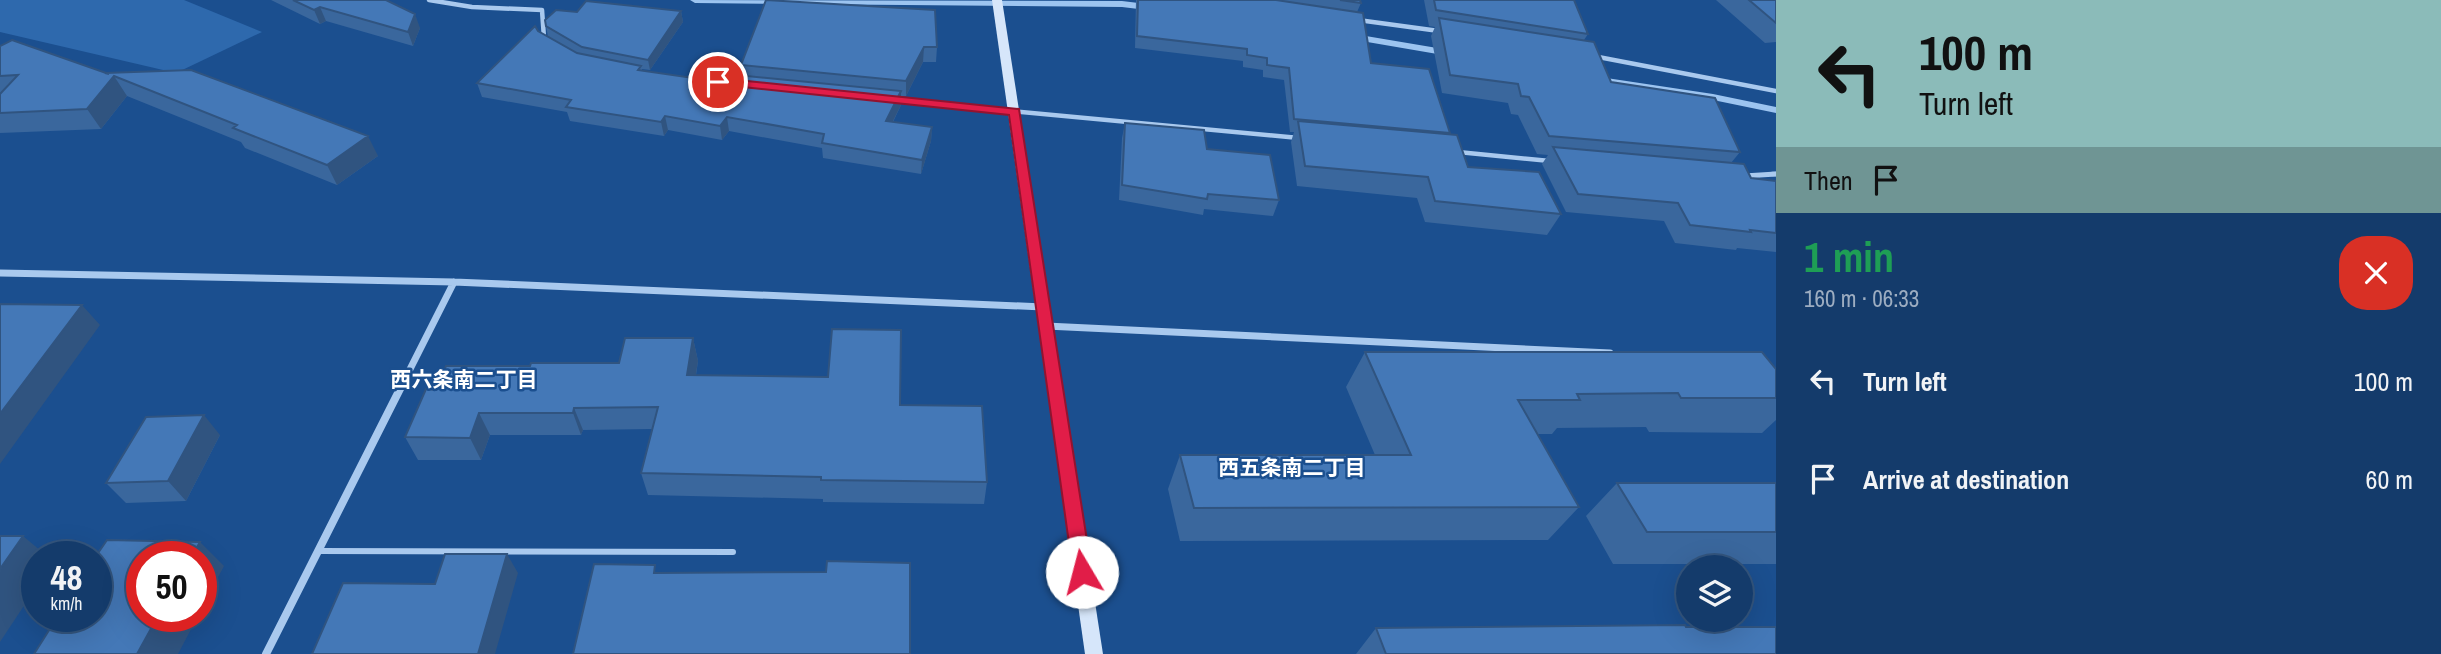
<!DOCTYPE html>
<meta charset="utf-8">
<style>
:root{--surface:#143b6b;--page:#1d4271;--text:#f1f3f6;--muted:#9dadc1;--line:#33557e}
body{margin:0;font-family:"Archivo Narrow","Noto Sans JP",sans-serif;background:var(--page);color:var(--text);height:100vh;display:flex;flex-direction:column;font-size:26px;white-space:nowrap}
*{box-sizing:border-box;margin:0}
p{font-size:23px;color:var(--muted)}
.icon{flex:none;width:38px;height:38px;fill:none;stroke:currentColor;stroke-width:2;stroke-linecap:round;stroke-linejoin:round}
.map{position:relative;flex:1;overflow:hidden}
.drawer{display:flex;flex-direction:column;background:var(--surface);width:665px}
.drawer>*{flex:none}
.top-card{background:#8bbbb9;color:#111;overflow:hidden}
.controls{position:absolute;left:1676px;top:555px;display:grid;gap:14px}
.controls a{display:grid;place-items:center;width:77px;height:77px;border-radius:50%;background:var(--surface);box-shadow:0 7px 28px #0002,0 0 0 2px var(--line);font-size:35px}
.speed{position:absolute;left:21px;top:541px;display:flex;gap:14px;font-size:35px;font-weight:700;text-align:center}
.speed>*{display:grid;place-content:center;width:91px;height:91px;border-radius:50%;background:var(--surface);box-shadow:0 7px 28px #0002,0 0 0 2px var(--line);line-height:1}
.speed small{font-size:18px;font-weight:400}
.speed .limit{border:10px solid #d22;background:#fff;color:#111}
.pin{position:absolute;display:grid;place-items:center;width:60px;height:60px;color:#fff;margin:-30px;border:4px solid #fff;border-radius:50%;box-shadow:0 2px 7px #0007}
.me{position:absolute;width:77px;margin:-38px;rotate:352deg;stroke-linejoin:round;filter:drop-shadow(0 0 5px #0008)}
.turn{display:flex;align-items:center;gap:24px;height:147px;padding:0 28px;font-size:32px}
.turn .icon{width:91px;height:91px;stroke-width:2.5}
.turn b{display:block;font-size:49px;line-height:60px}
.then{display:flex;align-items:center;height:66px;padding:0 28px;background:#0003;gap:14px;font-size:26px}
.round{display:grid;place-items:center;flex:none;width:74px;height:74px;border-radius:28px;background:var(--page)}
.headline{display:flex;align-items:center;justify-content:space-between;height:119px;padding:0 28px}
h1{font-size:42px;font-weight:700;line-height:52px;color:#1e9e55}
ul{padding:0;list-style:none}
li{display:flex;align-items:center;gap:21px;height:98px;padding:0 28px}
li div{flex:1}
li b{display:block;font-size:26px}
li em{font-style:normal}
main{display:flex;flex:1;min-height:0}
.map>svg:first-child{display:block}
.green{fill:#2e69ad}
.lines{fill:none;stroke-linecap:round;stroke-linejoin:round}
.stream{fill:#9cc4f0;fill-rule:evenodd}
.service-far2{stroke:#a9c9ee;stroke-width:4.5}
.service-far1{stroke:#a9c9ee;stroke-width:5}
.service{stroke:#a9c9ee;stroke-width:6}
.minor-far1{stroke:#a9c9ee;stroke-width:7}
.minor{stroke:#a9c9ee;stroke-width:8}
.secondary{fill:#d6e6fa;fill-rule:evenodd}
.wall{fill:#3a679d}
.shaded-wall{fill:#305480}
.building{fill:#4478b7;stroke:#305480;stroke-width:2}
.route{fill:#e11d48;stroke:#92132f;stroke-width:2}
.labels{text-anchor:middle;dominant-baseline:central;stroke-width:5;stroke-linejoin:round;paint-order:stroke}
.neighbourhood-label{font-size:21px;font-weight:bold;fill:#fff;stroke:#1b4f8f}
</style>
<main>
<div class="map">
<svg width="1776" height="654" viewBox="0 0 1776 654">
<rect width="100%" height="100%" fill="#1b4f8f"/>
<path class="green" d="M0,0H184L262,32L176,73L0,32Z"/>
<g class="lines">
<path class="stream" d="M690,0L1122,1L1155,5L1160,8L1155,11L1122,7L695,3Z
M1348,33L1449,50L1454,53L1449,56L1344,38V34Z
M1593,76L1713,94L1776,107V113L1713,100L1589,81V77Z"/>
<path class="service-far2" d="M429,0L472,7L542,10L544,38
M1358,20L1439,31
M1593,56L1776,91
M709,81L738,84
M894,100L1299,138
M1458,152L1550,161
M1772,174H1776"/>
<path class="service-far1" d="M1744,176L1776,174"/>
<path class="service" d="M318,551L733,552"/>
<path class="minor-far1" d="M0,273L454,282L1043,307
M1046,326L1610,353
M400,389L454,282"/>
<path class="minor" d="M266,654L401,387"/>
<path class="secondary" d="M992,0H1002L1103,654H1085Z"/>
</g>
<path class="wall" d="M271,0H386L420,28L413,46L326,21L320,24Z
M766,0L937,47L936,62H923L906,96H901V105L893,122L932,127L931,141L921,174L823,158L822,148L729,131L722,140L668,130L664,136L570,121L567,112L482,97L477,83L548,37L546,26L577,12L681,11L683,22L650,70L642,69V71L734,84L742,76L741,65Z
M1136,0H1360L1361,3L1357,12L1371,63L1450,133L1449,135L1468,167L1561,214L1547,235L1425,222L1417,198L1297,186L1291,142L1294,132H1290L1284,80L1263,77V70L1243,67V61L1135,48Z
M1424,0H1574L1588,34L1584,40L1611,82L1740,152L1731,163L1751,178L1776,181V252L1737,248L1736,250L1675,243L1664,221L1566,212L1542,164L1548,155L1537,154L1518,115L1511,114L1508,103L1442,93L1431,36L1435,27L1429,26Z
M1716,0H1776V42L1765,43Z
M0,46L105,73L378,156L337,185L245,148L241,142L127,96L101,129L0,133Z
M1125,123L1207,149L1279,200L1273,216L1204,209L1203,215L1119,200L1122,138Z
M693,338L698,361L696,375L900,405L987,482L984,504L823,502V499L648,495L641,473L652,429L583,430L581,435H490L481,460H418L405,437L530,366L619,363Z
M1365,352L1776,369V420L1762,433L1649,432L1646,427L1557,428L1552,434H1537L1579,507L1548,540L1180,541L1168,489L1180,455H1375L1346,387Z
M220,435L186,501L126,503L106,483Z
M1617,483H1776V564H1613L1586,516Z
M1686,627L1776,654H1356L1376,628Z"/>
<path class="shaded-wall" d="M320,7L326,21L320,24L314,10Z
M681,11L683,22L650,70L648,60Z
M415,14L420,28L413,46L408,32Z
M924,47L923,62L906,96V81Z
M114,76L127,96L101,129L87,109Z
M901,91V105L886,135V121Z
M665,116L668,130L664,136L661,122Z
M727,117L729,131L722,140L720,126Z
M932,127L931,141L921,174L922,160Z
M368,136L378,156L337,185L327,165Z
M82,305L100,325L0,464V414Z
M693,338L698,361L692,398L687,375Z
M574,408L583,430L581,435L573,413Z
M479,413L490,435L481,460L470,438Z
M204,415L220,435L186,501L168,481Z
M23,536L47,556H37V586L0,642V569Z
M200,542L224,566L201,610V556H192Z
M507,554L518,573L495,654H478Z
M158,616H198L178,654H137Z"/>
<path class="building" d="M293,0H386L415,14L408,32L320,7L314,10Z
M766,0L935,10L937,47H924L906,81L741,65Z
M1138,0H1276L1363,13L1371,63L1429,69L1450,133L1294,119L1289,68L1267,65V58L1247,55V49L1137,36Z
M1340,0H1360L1361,3Z
M1434,0H1574L1588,34L1436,10Z
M1749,0H1776V23Z
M586,1L681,11L648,60L582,47L546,26L545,20L556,10L577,12Z
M1439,18L1594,42L1611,82L1715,98L1740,152L1549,136L1529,97L1521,96L1518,84L1450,75Z
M535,26L538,31L577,53L641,66L638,70L734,84L737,75L901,91L886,121L932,127L922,160L822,143L824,134L727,117L720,126L665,116L661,122L566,107L571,100L477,83Z
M12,40L109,74L105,73L191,70L368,136L327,165L233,128L237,125L114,76L87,109L0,113V94L18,75L0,76V46Z
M1298,121L1457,135L1468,167L1539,172L1561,214L1435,201L1428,177L1305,166Z
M1125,123L1204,130L1207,149L1270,155L1279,200L1208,194L1207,199L1122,185Z
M1553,147L1744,164L1751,178L1776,181V233L1750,230L1751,232L1690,225L1678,203L1578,194Z
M0,304L82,305L0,414Z
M832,329L901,330L900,405L982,406L987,482L821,480V477L641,473L658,407L574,408L573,413H479L470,438L405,437L426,389L436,390L446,366H530L531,363H619L625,338H693L687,375L828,377Z
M1365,352H1762L1776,369V398H1681L1678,393L1577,394L1580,400H1518L1579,507L1194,508L1180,455H1411Z
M204,415L168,481L106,483L146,417Z
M1617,483H1776V532H1647Z
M0,536H23L0,569Z
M107,540L200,542L192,556H142V616H158L137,654H34L58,616H96V556Z
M445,554H507L478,654H312L343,583L435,584Z
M827,561L910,563V654H573L594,564L655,565L654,573L826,572Z
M1685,625L1686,627H1776V654H1386L1376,628Z"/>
<path class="route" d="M718,78L1019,109L1092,572L1089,578L1082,581L1075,578L1073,572L1009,115L714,84V79Z"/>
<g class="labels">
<g class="neighbourhood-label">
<text x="464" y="379">西六条南二丁目</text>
<text x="1292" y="467">西五条南二丁目</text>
</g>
</g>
</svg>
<div class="controls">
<a><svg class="icon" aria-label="layers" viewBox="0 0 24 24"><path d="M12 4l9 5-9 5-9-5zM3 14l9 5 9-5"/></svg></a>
</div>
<div class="speed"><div>48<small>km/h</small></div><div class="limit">50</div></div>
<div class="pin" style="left:718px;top:82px;background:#d93025"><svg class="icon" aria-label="arrive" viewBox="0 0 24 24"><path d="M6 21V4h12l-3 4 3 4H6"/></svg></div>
<svg class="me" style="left:1082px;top:572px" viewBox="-20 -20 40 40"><circle r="19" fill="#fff"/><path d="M0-13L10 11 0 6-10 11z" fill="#e11d48"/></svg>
</div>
<section class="drawer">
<div class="top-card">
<div class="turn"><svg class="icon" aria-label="left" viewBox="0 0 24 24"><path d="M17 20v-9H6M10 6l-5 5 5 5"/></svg><div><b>100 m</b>Turn left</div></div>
<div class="then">Then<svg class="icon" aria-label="arrive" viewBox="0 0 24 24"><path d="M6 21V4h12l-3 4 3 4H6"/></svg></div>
</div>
<div class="headline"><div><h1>1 min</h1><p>160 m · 06:33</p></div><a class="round" style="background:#d93025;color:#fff"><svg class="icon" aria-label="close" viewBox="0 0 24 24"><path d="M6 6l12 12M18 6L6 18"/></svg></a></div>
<ul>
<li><svg class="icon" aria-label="left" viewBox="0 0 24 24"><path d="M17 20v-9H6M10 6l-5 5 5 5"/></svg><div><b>Turn left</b></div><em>100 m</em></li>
<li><svg class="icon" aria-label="arrive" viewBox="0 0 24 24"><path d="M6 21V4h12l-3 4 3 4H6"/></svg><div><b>Arrive at destination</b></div><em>60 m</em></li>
</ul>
</section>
</main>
